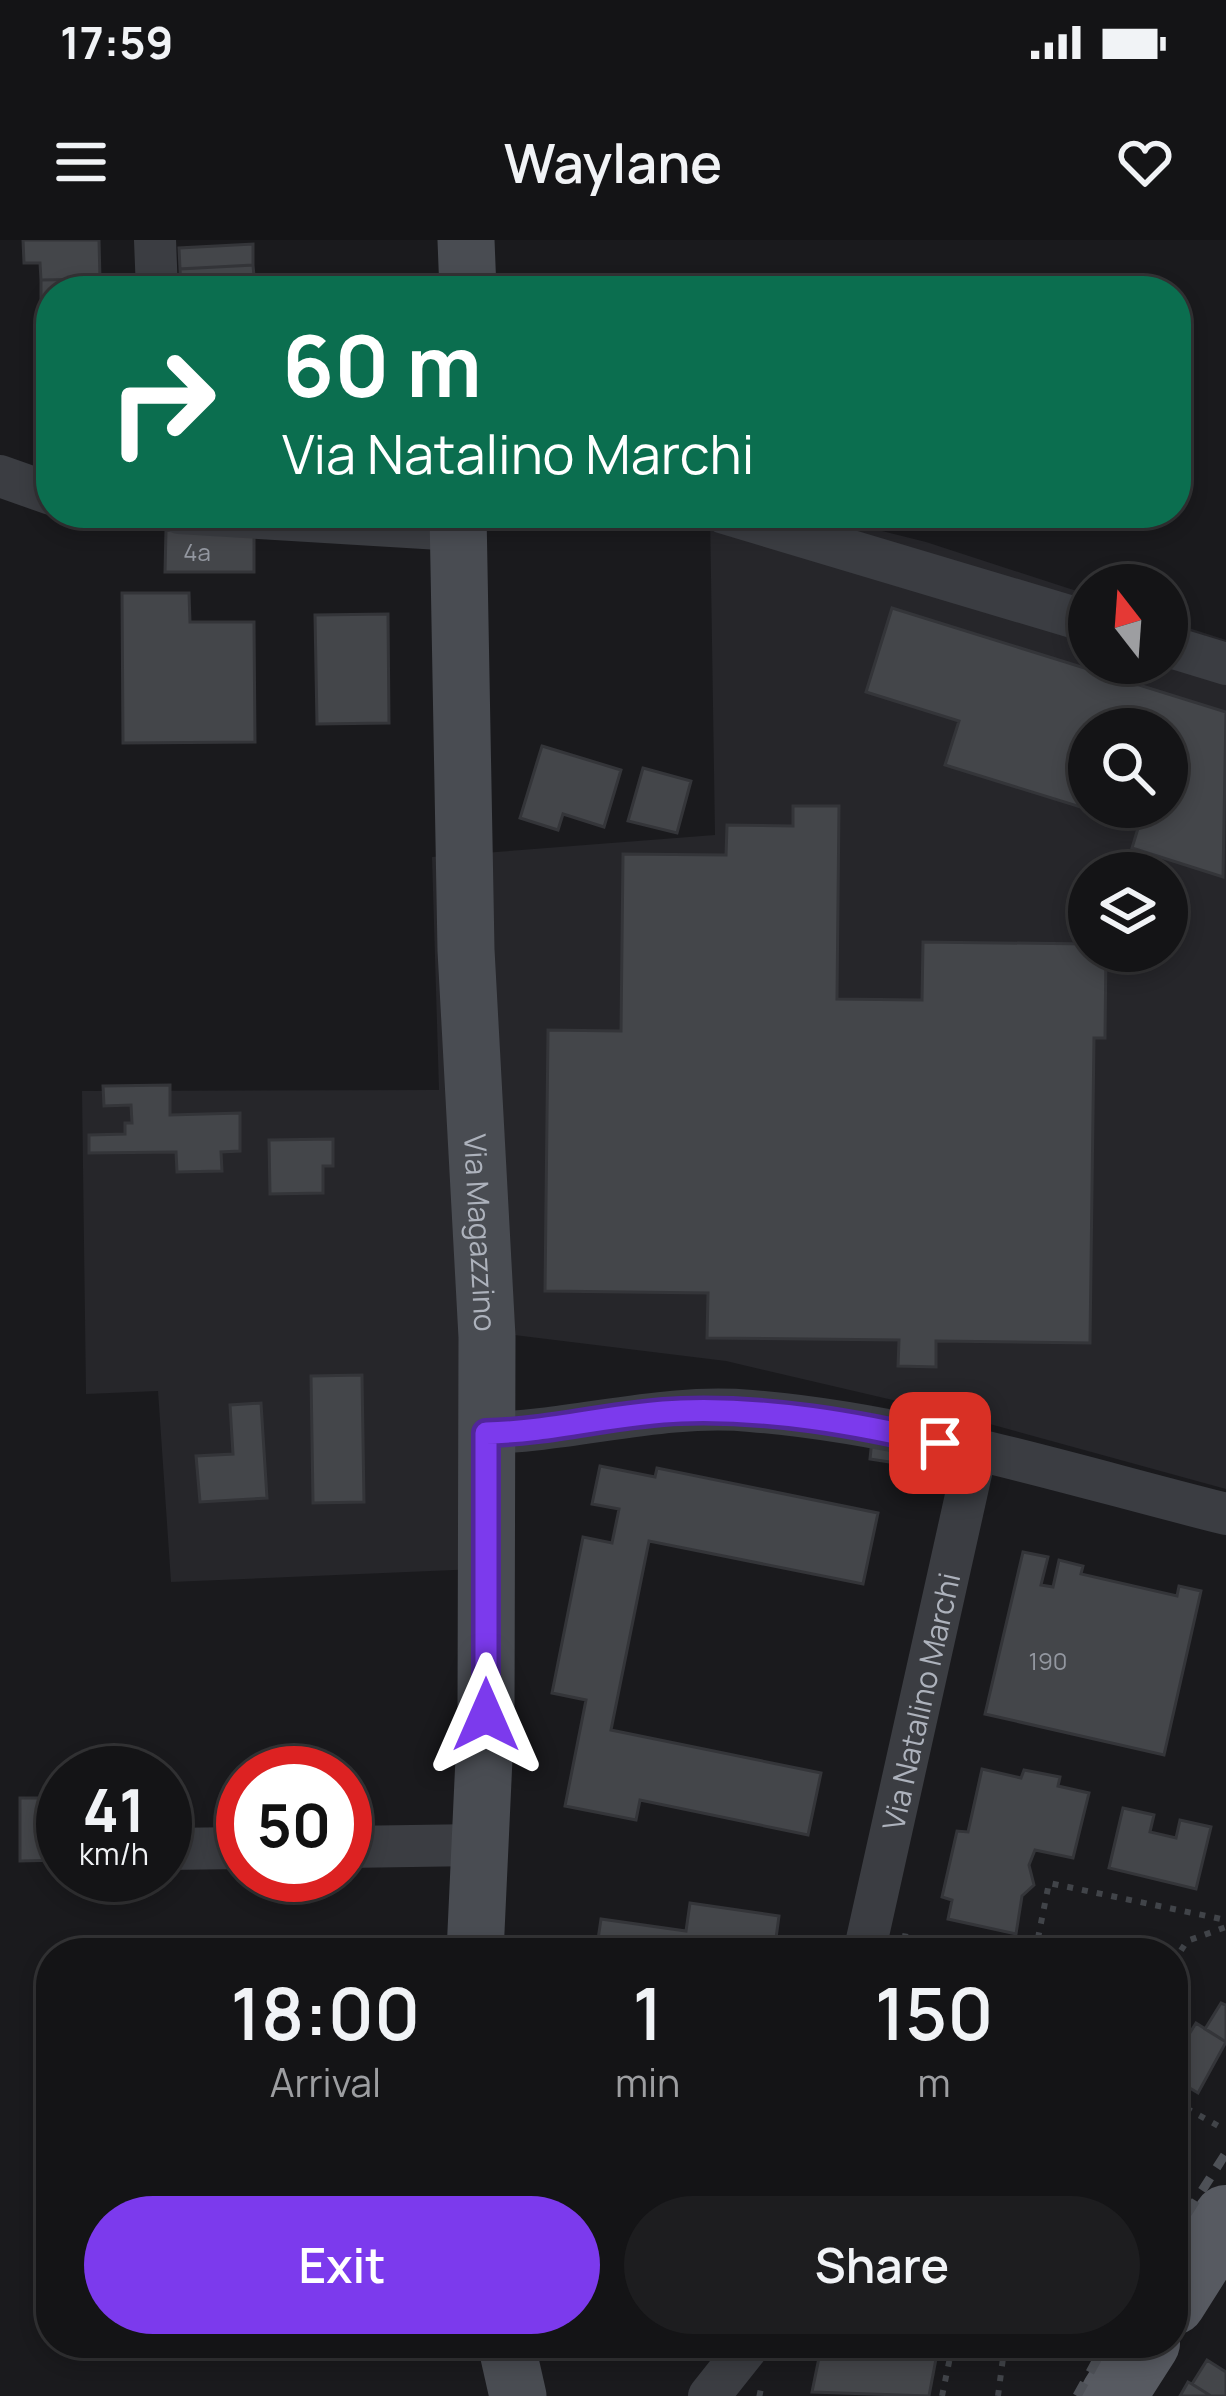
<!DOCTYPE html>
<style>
:root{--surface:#141416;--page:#1d1d1f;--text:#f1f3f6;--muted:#9d9ea1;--line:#333335;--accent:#7c3aed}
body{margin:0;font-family:Manrope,sans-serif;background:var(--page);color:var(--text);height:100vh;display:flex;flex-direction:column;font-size:45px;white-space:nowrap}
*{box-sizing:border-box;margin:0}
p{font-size:39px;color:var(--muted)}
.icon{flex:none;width:66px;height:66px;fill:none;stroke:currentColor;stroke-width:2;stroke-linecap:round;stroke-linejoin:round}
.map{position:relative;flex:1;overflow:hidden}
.sheet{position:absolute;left:36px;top:1698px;width:1152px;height:420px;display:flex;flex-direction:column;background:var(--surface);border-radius:48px;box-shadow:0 6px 18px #0003,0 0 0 3px var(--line)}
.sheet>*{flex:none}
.guide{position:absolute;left:36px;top:36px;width:1155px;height:252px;border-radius:48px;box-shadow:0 6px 18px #0003,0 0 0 3px var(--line);background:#0b6e4f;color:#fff;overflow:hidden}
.needle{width:78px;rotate:343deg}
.controls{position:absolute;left:1068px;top:324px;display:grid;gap:24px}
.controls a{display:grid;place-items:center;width:120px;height:120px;border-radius:50%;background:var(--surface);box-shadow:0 6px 18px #0003,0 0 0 3px var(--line);font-size:60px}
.speed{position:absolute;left:36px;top:1506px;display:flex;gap:24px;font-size:60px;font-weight:700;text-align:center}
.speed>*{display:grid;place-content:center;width:156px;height:156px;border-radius:50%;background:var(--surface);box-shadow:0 6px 18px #0003,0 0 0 3px var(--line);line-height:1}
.speed small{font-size:30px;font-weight:400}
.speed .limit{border:18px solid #d22;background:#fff;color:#111}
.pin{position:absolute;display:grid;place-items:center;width:102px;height:102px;color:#fff;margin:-51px;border-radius:24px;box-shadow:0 6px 18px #0006}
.me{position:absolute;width:132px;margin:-66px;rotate:0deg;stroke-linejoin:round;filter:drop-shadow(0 0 9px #0008)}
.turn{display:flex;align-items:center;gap:42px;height:252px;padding:0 48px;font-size:54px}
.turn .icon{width:156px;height:156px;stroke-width:2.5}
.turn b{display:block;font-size:84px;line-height:102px}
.eta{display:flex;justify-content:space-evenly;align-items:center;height:204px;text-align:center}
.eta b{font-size:72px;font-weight:600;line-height:84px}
.button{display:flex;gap:24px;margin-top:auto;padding:24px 48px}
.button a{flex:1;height:138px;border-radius:72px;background:var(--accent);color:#fff;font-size:48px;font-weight:600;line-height:138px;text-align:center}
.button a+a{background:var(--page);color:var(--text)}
.status{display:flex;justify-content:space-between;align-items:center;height:84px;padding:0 60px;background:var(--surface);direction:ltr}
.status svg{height:33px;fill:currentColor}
header{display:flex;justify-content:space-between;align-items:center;height:156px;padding:0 48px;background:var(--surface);font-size:54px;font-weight:600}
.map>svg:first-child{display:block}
.built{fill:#26262a;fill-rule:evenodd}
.building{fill:#44464a;stroke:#343539;stroke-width:3;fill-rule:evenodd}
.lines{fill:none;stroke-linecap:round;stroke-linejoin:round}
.path{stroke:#414449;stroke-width:6;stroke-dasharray:6 9;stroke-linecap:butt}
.street{stroke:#3b3d42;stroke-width:42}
.secondary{stroke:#494c52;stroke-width:57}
.primary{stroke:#575a61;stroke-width:66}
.rail{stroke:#4e5157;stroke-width:9;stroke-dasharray:15 12;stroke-linecap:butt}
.route-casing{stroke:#51269a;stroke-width:30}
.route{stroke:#7c3aed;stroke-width:21}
.labels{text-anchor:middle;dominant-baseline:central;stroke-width:10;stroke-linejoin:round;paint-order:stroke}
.number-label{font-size:24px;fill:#9397a0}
.street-label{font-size:30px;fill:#adb2bc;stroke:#151518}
</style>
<div class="status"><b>17:59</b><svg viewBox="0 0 49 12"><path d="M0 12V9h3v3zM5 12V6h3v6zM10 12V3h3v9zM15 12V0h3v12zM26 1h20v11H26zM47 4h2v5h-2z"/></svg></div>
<header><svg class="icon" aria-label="menu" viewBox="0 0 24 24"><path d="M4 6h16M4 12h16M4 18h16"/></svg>Waylane<svg class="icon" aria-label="heart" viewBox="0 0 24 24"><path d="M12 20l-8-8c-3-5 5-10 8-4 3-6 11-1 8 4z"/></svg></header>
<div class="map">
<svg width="1226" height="2156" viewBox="0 0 1226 2156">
<rect width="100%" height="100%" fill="#1a1a1d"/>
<path class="built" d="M710,273H810L926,302L1089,355V423H1167V381L1226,400V1249L957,1175L726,1121L482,1091L478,1329L171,1342L158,1151L86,1154L82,851L439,850L432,617L715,595ZM1089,489H1167V567H1089ZM1089,633H1167V711H1089Z"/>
<path class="building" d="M23,0H99L100,39L41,40L40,23H24Z
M253,4V25L180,29L179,8Z
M253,25L255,47L181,51L180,29Z
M100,39V51H51V63H41V40Z
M166,290L254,291V332H165Z
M122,353H189L190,382H254L255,502L123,503Z
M892,368L1226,472L1223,637L1132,608L1139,585L945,525L959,481L866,452ZM1089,489H1167V567H1089Z
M388,374L389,483L317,484L315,375Z
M542,506L621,530L604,587L563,574L558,590L520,578Z
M643,528L691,541L677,593L628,581Z
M793,566H839L837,759L922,760L923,702L1089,704V711H1106L1105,798H1094L1090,1103L936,1101V1127L898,1126L899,1100L707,1098L708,1053L545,1051L548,790L621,791L623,614L726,615L727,585L793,586Z
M170,845V875L240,873V911L221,912L222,931L177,932L176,912L89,913V895L125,894V883H132L131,865L104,866L103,846Z
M333,899V926H323V953L270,954L269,900Z
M362,1135L364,1262L313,1263L311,1136Z
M261,1163L267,1258L200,1262L196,1216L233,1214L230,1165Z
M872,1199L898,1203L896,1223L870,1219Z
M600,1226L655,1237L657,1228L878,1273L863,1344L649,1301L611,1490L821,1533L808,1595L640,1560L636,1580L565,1566L586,1460L552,1453L583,1297L612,1303L619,1269L592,1264Z
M1023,1312L1048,1317L1041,1345L1053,1347L1059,1320L1083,1326L1081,1334L1177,1356L1179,1346L1201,1351L1164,1515L985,1474Z
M982,1529L1021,1538L1024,1530L1060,1537L1058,1546L1089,1553L1073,1618L1035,1610L1029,1625L1034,1645L1022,1656L1016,1694L948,1679L952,1660L942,1657L957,1591L968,1592Z
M20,1558H63V1620L20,1621Z
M1123,1568L1154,1575L1150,1592L1176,1598L1180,1580L1211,1587L1196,1649L1109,1628Z
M690,1663L779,1676L774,1713H596L601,1679L686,1691Z
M1221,1763L1226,1765V1802L1205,1789Z
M1196,1783L1226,1802L1198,1853L1173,1838V1820Z
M617,2103H672L670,2113Z
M822,2103H939L929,2156L812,2152Z
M1207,2120L1226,2132V2156H1211L1192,2144Z
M1188,2142L1192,2144L1211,2156H1180Z"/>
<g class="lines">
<path class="path" d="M902,1696L996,1713
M1035,1713L1049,1643L1226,1680
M1173,1723L1187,1701L1226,1687
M1173,1861L1224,1889
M757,2153L771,2156
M942,2156L953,2103
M998,2156L1005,2103"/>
<g class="street">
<path d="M155,0L157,51"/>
<path d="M0,236L51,254"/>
<path d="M179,273L457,290"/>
<path d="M724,273L1089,382"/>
<path d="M1167,406L1226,424"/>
<path d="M486,1193C575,1191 662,1163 751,1171C912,1184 1070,1235 1226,1274"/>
<path d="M345,1607L478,1605"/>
<path d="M165,1609L243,1608"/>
<path id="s1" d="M864,1713L976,1211"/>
<path d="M709,2156L751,2103"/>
</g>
<g class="secondary">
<path d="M466,0L468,51"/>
<path id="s2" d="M458,273L466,710L487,1097L486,1475L475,1713"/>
<path d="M506,2103L518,2156"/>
</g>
<path class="primary" d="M1173,2062L1226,1978
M1113,2156L1147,2103"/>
<path class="rail" d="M1173,1996L1226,1913
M1077,2156L1106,2103"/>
</g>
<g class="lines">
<defs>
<path id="route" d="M486,1475V1193C552,1192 616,1173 681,1171C769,1168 855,1183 940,1203"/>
</defs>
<use href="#route" class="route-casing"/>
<use href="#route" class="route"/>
</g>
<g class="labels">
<g class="number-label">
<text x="197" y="311">4a</text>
<text x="1048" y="1420">190</text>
</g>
<g class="street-label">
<text stroke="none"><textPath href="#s2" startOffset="720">Via Magazzino</textPath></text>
<text stroke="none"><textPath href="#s1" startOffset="258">Via Natalino Marchi</textPath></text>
</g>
</g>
</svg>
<div class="controls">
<a><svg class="needle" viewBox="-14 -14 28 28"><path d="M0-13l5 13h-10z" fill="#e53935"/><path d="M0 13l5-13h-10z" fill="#9d9ea1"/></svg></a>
<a><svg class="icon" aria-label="search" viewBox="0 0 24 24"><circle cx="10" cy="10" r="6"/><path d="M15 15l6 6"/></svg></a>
<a><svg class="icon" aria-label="layers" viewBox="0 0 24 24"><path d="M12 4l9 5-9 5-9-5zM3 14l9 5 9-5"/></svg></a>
</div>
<div class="speed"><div>41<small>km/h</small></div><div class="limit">50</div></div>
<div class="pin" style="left:940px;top:1203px;background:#d93025"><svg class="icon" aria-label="arrive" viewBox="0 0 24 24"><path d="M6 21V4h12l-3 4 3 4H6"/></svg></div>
<svg class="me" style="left:486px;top:1475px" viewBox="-20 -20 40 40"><path d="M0-17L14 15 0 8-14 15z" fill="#7c3aed" stroke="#fff" stroke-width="4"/></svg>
<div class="guide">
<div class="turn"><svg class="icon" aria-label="right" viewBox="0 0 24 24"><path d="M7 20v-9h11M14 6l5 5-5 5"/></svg><div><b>60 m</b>Via Natalino Marchi</div></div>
</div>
<section class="sheet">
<div class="eta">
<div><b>18:00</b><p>Arrival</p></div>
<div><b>1</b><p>min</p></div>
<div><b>150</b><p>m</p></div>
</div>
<div class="button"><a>Exit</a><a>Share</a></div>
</section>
</div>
